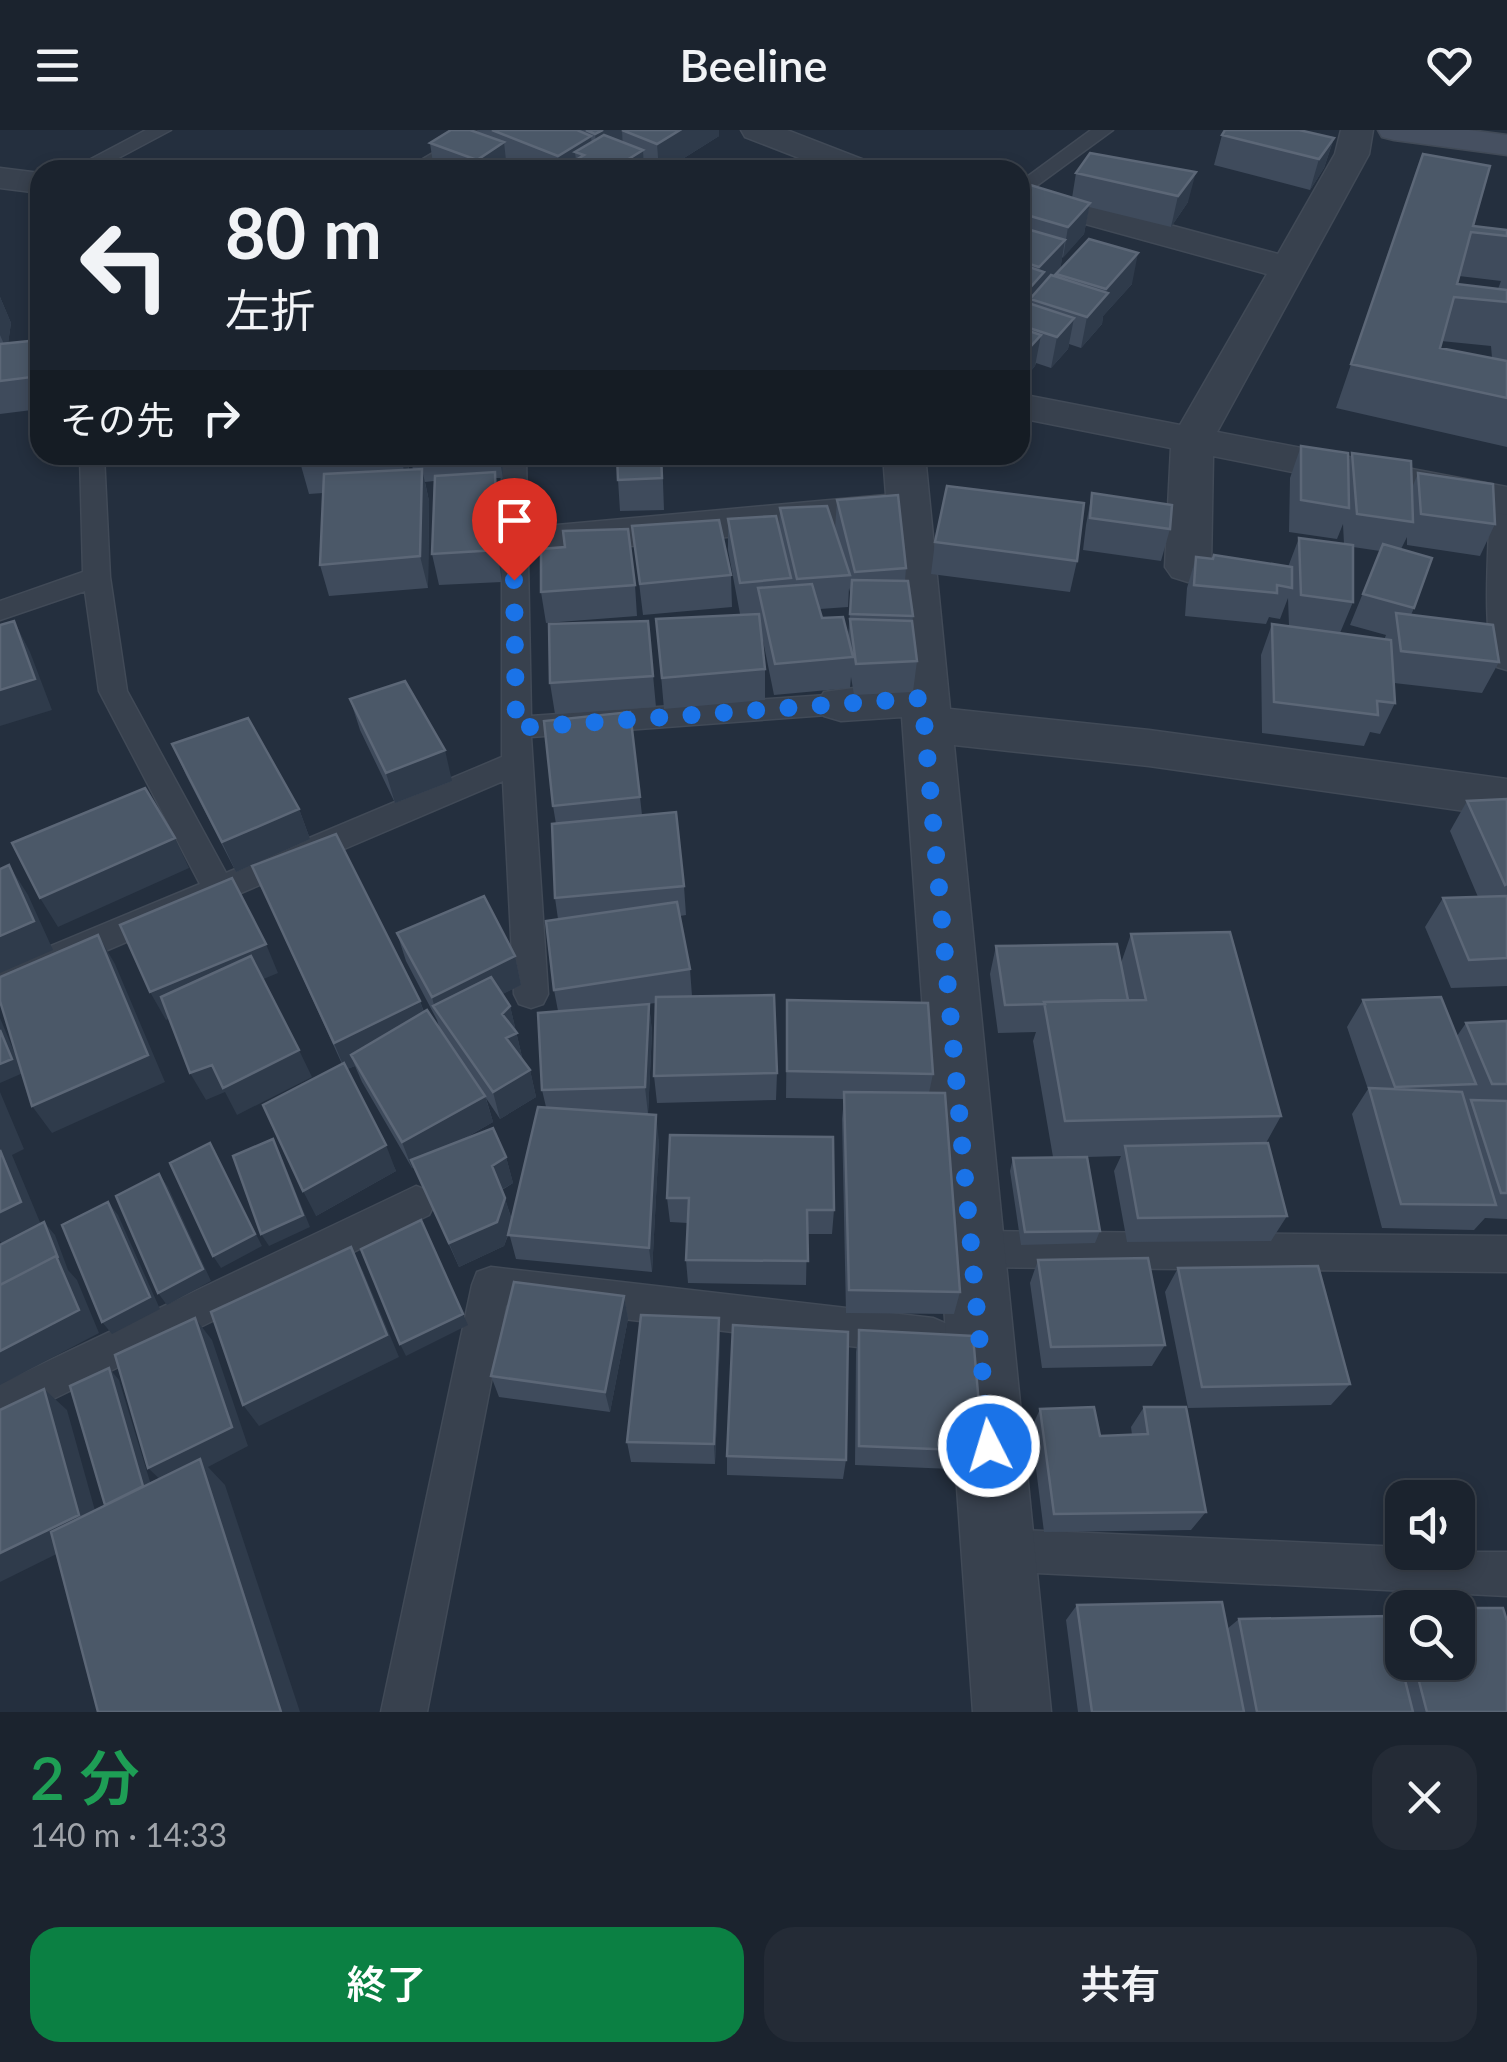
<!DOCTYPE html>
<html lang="ja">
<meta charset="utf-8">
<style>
:root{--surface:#1b232e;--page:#242b36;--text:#f1f3f6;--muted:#a0a4aa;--line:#39404a;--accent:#0b8043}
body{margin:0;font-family:Lato,"Noto Sans JP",sans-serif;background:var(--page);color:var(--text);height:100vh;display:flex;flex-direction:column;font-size:38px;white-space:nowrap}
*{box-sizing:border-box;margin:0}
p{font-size:32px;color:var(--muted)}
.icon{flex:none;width:55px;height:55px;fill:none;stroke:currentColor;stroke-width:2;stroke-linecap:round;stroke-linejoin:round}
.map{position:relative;height:1582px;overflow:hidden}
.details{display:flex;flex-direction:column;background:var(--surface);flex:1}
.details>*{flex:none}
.top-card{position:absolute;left:30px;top:30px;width:1000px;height:305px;border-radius:30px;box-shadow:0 5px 15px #0003,0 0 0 2px var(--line);background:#1b232e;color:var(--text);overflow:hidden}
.controls{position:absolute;left:1385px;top:1350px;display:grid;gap:20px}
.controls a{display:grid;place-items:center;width:90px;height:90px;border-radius:20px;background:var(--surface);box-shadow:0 5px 15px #0003,0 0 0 2px var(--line);font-size:50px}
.pin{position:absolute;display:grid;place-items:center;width:85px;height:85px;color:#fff;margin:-102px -42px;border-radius:50% 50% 50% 0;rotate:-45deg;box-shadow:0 0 10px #0007}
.pin .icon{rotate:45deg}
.me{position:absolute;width:110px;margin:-55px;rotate:355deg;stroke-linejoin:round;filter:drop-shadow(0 0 8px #0008)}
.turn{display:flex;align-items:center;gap:35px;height:210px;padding:0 30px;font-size:45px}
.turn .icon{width:130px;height:130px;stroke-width:2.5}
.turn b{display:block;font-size:70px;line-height:85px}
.then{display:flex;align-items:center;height:95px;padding:0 30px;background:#0003;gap:20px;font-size:38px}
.round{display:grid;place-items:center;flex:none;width:105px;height:105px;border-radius:30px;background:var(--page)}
.summary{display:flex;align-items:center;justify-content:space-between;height:170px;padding:0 30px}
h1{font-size:60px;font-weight:600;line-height:75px;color:#1e9e55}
.button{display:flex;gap:20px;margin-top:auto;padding:20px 30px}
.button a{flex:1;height:115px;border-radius:30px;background:var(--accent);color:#fff;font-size:40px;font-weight:600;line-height:115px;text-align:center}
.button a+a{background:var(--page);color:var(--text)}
header{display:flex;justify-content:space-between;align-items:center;height:130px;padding:0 30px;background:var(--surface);font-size:45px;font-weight:600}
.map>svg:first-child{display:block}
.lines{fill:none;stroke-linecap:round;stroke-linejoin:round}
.lane-casing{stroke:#414a57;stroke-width:3}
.street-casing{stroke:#414a57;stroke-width:3}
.secondary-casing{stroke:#414a57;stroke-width:3}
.lane{fill:#38414e;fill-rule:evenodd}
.street{fill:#38414e;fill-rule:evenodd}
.secondary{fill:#465061;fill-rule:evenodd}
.wall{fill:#3f4b5c;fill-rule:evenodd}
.shaded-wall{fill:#2f3b4b}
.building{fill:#4b5868;stroke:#5c6777;stroke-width:2.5}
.route{stroke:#1a73e8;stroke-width:18;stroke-dasharray:0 32.4}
</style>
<header><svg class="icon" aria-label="menu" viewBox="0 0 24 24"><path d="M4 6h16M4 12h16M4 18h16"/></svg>Beeline<svg class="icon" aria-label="heart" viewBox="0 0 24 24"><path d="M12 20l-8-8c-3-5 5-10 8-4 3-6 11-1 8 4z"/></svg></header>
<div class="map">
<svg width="1507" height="1582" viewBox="0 0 1507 1582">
<rect width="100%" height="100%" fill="#242f3e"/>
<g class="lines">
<defs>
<path id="lane" d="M146,0H171L96,40H70Z
M472,0H496L429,40H404Z
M1091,0H1113L1020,68V52Z
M80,325H104L110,447L127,561L226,743L502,627V325H526L531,586L841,564L851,567L855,574L851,581L841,584L531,607L548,864L543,874L531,878L519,874L514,864L503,651L0,866V837L200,754L99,561L85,461L0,490V471L83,442Z
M1503,362L1507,363V540L1497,537C1480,508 1490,407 1490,370Z
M416,1056L429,1061L435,1073L429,1085L0,1295V1254Z
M971,1101L1507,1106V1142L971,1137L958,1131L952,1119L958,1107Z
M491,1137L933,1188L947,1194L953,1207L947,1220L933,1226L506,1175L427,1582H381L472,1155L477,1142Z
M998,1399L1402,1417V1422H1507V1466L998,1441L983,1435L977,1420L983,1405Z"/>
<path id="street" d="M741,0H787L872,33L877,40H830L745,7Z
M1341,0H1373L1369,24L1217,302L1507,357V385L1213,326L1211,437L1204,447L1188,452L1172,447L1165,437L1171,318L1020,288V264L1180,295L1267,144L1020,76V55L1278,124L1335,24Z
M0,38L40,43V63L0,58Z
M883,325H925L950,579L1149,600L1507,649V687L1149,636L954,615L1051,1582H973L902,587L841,591L824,586L817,574L824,562L899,552L888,392L513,427L497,423L491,413L497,403L513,399L886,365Z"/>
<path id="secondary" d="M1378,0H1469L1507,5V25L1394,10L1382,7Z"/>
</defs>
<use href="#lane" class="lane-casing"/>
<use href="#street" class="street-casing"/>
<use href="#secondary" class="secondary-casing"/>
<use href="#lane" class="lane"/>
<use href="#street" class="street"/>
<use href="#secondary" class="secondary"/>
</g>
<path class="wall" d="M477,0H719V6L665,40H650L644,38V40H521L507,34V40H434L430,13L478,3Z
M1222,5L1334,8L1324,38L1310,60L1214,35Z
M1090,23L1188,72L1171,97L1089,77L1084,104L1062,128L1060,140L1132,154L1103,186L1102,194L1081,218L1069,214L1068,219L1051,238L1036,233L1035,236L1020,254V61L1072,68L1076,43Z
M1423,24L1473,96L1507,100V317L1336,278ZM1459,146L1501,151L1498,159L1457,154ZM1441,211L1491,216L1492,228L1440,218Z
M0,167L11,193L8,213L40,210V279L0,284Z
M1301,316L1348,332L1352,323L1412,358L1418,343L1495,394L1480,426L1407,415V407L1401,419L1414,478L1411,485L1499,532L1482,563L1394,553L1395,573L1380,604L1370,602L1364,616L1262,603L1261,525L1272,494L1289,496L1288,468L1280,489L1269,487L1266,494L1185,486L1187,458L1196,427L1288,437L1299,408L1344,414L1343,394L1337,409L1289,402L1290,348ZM1353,417L1380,421L1350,495L1386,505L1384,510L1340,503L1353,472Z
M301,325H409V340H413L410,325H502L503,348H496L500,373L502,452L439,455L432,424L434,351L425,352L429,371L428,458L329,466L320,435L323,363L309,364L300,332Z
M662,325L664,380L620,381L618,350Z
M1092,363L1170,399L1161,431L1083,420L1086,395Z
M837,370L906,438L905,451L913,486L912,493L917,531L913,562L854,565L851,547L850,558L774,565L762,506L765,539V570L664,579L656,489L758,484H740L728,420V389L779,401L780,378L835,399ZM849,458L851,466L848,509L822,488L820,479L848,477Z
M632,396L731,445L732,477L643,485Z
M935,412L1077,431L1070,462L931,444Z
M635,455L637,486L546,493L541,462Z
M648,491L656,577L555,584L550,553Z
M350,569L452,651L395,673L360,600Z
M172,614L299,679L310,709L236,742L186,645Z
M640,667L642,685L684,756L686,785L680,786L690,839L692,866L777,943L776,970L657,973L654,946L656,873L647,874H649L652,902L648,984L659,1011L652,1142L516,1129L509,1103L504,1116L459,1137L414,1037L412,1038L362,952L355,936L347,939L396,1041L316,1086L342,934L252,736L420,871L424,882L440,900L437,890L406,831L397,803L515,826L521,855L502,864L510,876L523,931L530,940L536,967L500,989L486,968L493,992L460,1011L506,1027L513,1053L502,1060L512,1090L546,977L542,960L558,881L554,860L558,789L555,768L556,694L553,676Z
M1507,669V856L1451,858L1425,797L1443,768L1478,767L1450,701L1467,671Z
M1131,804L1281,986L1266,1013L1287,1086L1271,1111L1127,1112L1114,1041L1121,1026L1087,1027L1100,1101L1095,1113L1021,1115L1010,1041L1013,1028L1053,1027L1033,911L1036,902L998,903L990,844L996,816L1121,833Z
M787,870L933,944L929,963L960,1162L954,1184L846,1183L842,989L844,969L786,968Z
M1363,870L1457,906L1466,893L1507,891V1089L1485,1088L1474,1100L1382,1098L1352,984L1368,959L1347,897Z
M670,1005L834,1080L832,1104H807L806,1155L688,1153L686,1130L688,1093L670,1092L667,1068Z
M1038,1130L1165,1215L1152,1236L1042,1238L1030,1153Z
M1178,1138L1350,1254L1331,1275L1188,1278L1165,1162Z
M624,1166L628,1189L610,1282L499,1267L491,1246Z
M859,1200L983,1321L976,1340L855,1335L856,1222Z
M720,1211L715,1334L631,1332L627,1312Z
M1144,1277L1206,1382L1191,1400L1044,1402L1031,1299L1040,1279L1100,1306L1132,1305L1131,1297Z
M727,1326L846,1330L843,1349L727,1345Z
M1077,1475L1227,1499L1239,1489L1389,1486L1402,1479V1532H1458L1507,1582H1078L1066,1490Z"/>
<path class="shaded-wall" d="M603,0H632H622L623,20L598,34L595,4Z
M680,0H719V6L665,40H659L657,14Z
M591,6L594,36L584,25L575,22L577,39L566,36L567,40H559L558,26Z
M1334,8L1324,38L1310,60L1319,29Z
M504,12L507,40H478L477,30Z
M643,20L644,40H611Z
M1196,42L1188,72L1171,97L1178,66Z
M1090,73L1084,104L1063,128L1068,97Z
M1065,110L1060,141L1040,161L1030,169L1027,185L1022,192L1027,161L1037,149L1039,137Z
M1138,123L1132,154L1103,186L1102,194L1081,218L1087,187L1104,167L1106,159Z
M0,167L11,193L7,221L0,205Z
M1074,188L1068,219L1051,238L1057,207Z
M1041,205L1035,236L1020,254V228Z
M402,325H409L408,359L401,327Z
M499,325H502L503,348Z
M422,339L429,371L428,458L420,426Z
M495,342L500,373L502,452L497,420Z
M14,491L30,522L52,580L0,596V560Z
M445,620L452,651L395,673L386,643Z
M299,679L310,709L236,742L222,712Z
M175,708L189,738L58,797L40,768Z
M9,735L28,765L53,820L0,843V806Z
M98,805L115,834L165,952L52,1003L32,976Z
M266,814L278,843L166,890L150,862Z
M515,826L521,855L445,893L435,879L432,867Z
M420,871L429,899L351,925L355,936L345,940L334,913Z
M649,874L652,902L648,984L645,957Z
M510,876L523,931L506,908L502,884Z
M0,888L23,943L0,953Z
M299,920L312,947L237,985L225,962L206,970L190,943L212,935Z
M530,940L536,967L500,989L493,962Z
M0,962L24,1019L12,1025L42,1097L4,1116L0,1111Z
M485,966L493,992L412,1038L402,1012Z
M656,985L659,1011L652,1142L649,1118Z
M273,1009L280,1023L310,1097L269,1116L261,1104Z
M210,1013L262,1116L221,1138L213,1126Z
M386,1015L396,1041L316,1086L303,1061Z
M506,1027L513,1053L499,1061L492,1036Z
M159,1044L168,1057L211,1151L167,1175L158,1163Z
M505,1068L512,1092L504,1116L459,1137L449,1113Z
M108,1072L118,1085L160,1179L112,1204L102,1192Z
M44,1092L55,1105L68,1140L77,1150L99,1203L0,1255V1221Z
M351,1117L363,1141L399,1227L259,1296L243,1275Z
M624,1166L628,1189L610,1282L605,1262Z
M463,1184L468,1195L406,1226L400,1214Z
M195,1188L212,1210L248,1316L208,1337L225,1355L300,1582H281L168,1357L148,1338Z
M719,1188L720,1211L715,1334L714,1314Z
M109,1238L119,1250L155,1368L117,1388Z
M44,1259L67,1280L101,1402L0,1452V1423Z"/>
<path class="building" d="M451,0H470L504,12L477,30L430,13Z
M492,0H577L591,6L558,26Z
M586,0H603L595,4Z
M622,0H680L657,14Z
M1225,0H1299L1334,8L1319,29L1222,5Z
M604,5L643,20L611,40H579L566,36L584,25L575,22Z
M1090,23L1196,42L1178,66L1076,43Z
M1423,24L1490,36L1473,96L1507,100V106L1471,102L1457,154L1507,160V172L1454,167L1440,218L1507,231V268L1351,234Z
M1027,54L1090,73L1068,97L1020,83V61Z
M1020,97L1065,110L1039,137L1020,131Z
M1089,109L1138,123L1106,159L1056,144Z
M1020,134L1044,142L1027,161L1020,159Z
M1051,145L1108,163L1087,187L1030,169Z
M1022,171L1074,188L1057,207L1020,195V173Z
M1020,198L1041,205L1020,228Z
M40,210V246L0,251V214Z
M1301,316L1348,323L1349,378L1301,370Z
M1352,323L1411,331L1413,392L1357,384Z
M301,325H402L401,327L300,332Z
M617,325H661L662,348L618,350Z
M422,339L420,426L320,435L324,344Z
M495,342L497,420L432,424L435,346Z
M1418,343L1493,354L1495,394L1421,384Z
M947,356L1084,373L1077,431L935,412Z
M1092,363L1172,375L1170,399L1090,388Z
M898,365L906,438L855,442L837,370Z
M827,376L850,445L797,449L780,378Z
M776,386L791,448L740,453L728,389Z
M719,390L731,445L640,454L632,396Z
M628,399L635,455L541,462V419L565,417L563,401Z
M1299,408L1353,415V472L1301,465Z
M1383,414L1432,428L1414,478L1363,464Z
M1214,425L1292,437V458L1277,455V463L1194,455L1196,427L1213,429Z
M852,450L908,451L913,486L850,484Z
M812,454L822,488L843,487L853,527L775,534L758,458Z
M1396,483L1493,495L1499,532L1401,521Z
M759,484L765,539L662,548L656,489Z
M850,489L912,491L917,531L856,534Z
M14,491L35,549L0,560V495Z
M648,491L653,546L550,553L549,494Z
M1272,494L1391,510L1395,573L1377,571L1378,585L1274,572Z
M405,551L445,620L386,643L350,569Z
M630,582L640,667L553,676L544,591Z
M248,588L299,679L222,712L172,614Z
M145,658L175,708L40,768L12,713Z
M1507,669V754L1505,755L1467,671Z
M676,682L684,756L555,768L552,694Z
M336,704L420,871L334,913L252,736Z
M9,735L34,791L0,806V739Z
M232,748L266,814L150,862L120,795Z
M484,766L515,826L432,867L397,803Z
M1507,766V828L1469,830L1443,768Z
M677,772L690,839L554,860L546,791Z
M1230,802L1281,986L1065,991L1044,872L1146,870L1131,804Z
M98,805L148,925L32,976L0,871V847Z
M1117,814L1128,870L1044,872L1045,874L1005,875L996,816Z
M251,826L299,920L223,958L212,935L190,943L161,867Z
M491,847L510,876L502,884L517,903L506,908L530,940L493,962L433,876Z
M774,865L777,943L654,946L656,867Z
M1441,867L1476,954L1395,957L1363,870Z
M787,870L928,873L933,944L787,941Z
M649,874L645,957L542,960L538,883Z
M427,880L485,966L402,1012L351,925Z
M1507,891V954H1492L1466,893Z
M0,900L12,929L0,934Z
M344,933L386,1015L303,1061L263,975Z
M1369,958L1462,962L1496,1075L1401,1074Z
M844,962L945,963L960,1162L849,1160Z
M1471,970L1507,971V1063H1501Z
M538,977L656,985L649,1118L508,1105Z
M493,998L506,1027L492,1036L505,1068L497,1092L449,1113L411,1030Z
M670,1005L833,1007L834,1080H807L808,1131L686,1130L689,1068H667Z
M273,1009L303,1085L261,1104L233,1026Z
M210,1013L255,1104L213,1126L170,1033Z
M1268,1013L1287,1086L1138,1088L1125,1016Z
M0,1020L21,1072L0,1082Z
M1087,1027L1100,1101L1025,1102L1013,1028Z
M159,1044L203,1139L158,1163L116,1066Z
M108,1072L150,1167L102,1192L62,1095Z
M421,1090L463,1184L400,1214L361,1119Z
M44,1092L58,1128L56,1126L0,1155V1115Z
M351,1117L387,1205L243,1275L211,1182Z
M56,1126L79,1180L0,1221V1155Z
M1148,1128L1165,1215L1051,1217L1038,1130Z
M1318,1136L1350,1254L1202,1257L1178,1138Z
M514,1152L624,1166L605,1262L491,1246Z
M641,1185L719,1188L714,1314L627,1312Z
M195,1188L232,1297L148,1338L115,1225Z
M733,1195L848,1202L846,1330L727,1326Z
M859,1200L973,1206L983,1321L859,1316Z
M109,1238L143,1356L105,1375L70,1256Z
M44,1259L79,1385L0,1423V1280Z
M1094,1277L1100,1306L1148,1304L1144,1277H1186L1206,1382L1054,1384L1040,1279Z
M200,1329L281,1582H98L51,1402Z
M1222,1472L1244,1582H1092L1077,1475Z
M1458,1478H1503L1507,1491V1582H1427L1414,1532H1458Z
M1389,1486L1413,1582H1257L1239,1489Z"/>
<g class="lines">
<path class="route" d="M514,450L516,598L922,568L989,1316"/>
</g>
</svg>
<div class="controls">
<a><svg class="icon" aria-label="sound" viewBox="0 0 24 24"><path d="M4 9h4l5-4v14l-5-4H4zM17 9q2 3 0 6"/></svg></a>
<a><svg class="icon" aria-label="search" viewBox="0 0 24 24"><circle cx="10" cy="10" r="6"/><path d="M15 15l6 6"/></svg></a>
</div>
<div class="pin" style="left:514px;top:450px;background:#d93025"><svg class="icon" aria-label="arrive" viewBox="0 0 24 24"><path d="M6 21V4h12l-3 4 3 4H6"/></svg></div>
<svg class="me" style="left:989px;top:1316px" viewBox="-20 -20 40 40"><circle r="17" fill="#1a73e8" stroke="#fff" stroke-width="3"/><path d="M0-11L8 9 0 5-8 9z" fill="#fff"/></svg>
<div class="top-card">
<div class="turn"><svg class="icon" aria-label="left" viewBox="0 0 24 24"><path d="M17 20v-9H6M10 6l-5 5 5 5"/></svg><div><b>80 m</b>左折</div></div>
<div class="then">その先<svg class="icon" aria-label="right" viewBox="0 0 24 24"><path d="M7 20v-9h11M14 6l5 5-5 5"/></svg></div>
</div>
</div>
<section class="details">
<div class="summary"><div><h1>2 分</h1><p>140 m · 14:33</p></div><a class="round"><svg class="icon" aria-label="close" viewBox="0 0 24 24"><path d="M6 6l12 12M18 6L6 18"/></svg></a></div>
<div class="button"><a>終了</a><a>共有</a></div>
</section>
